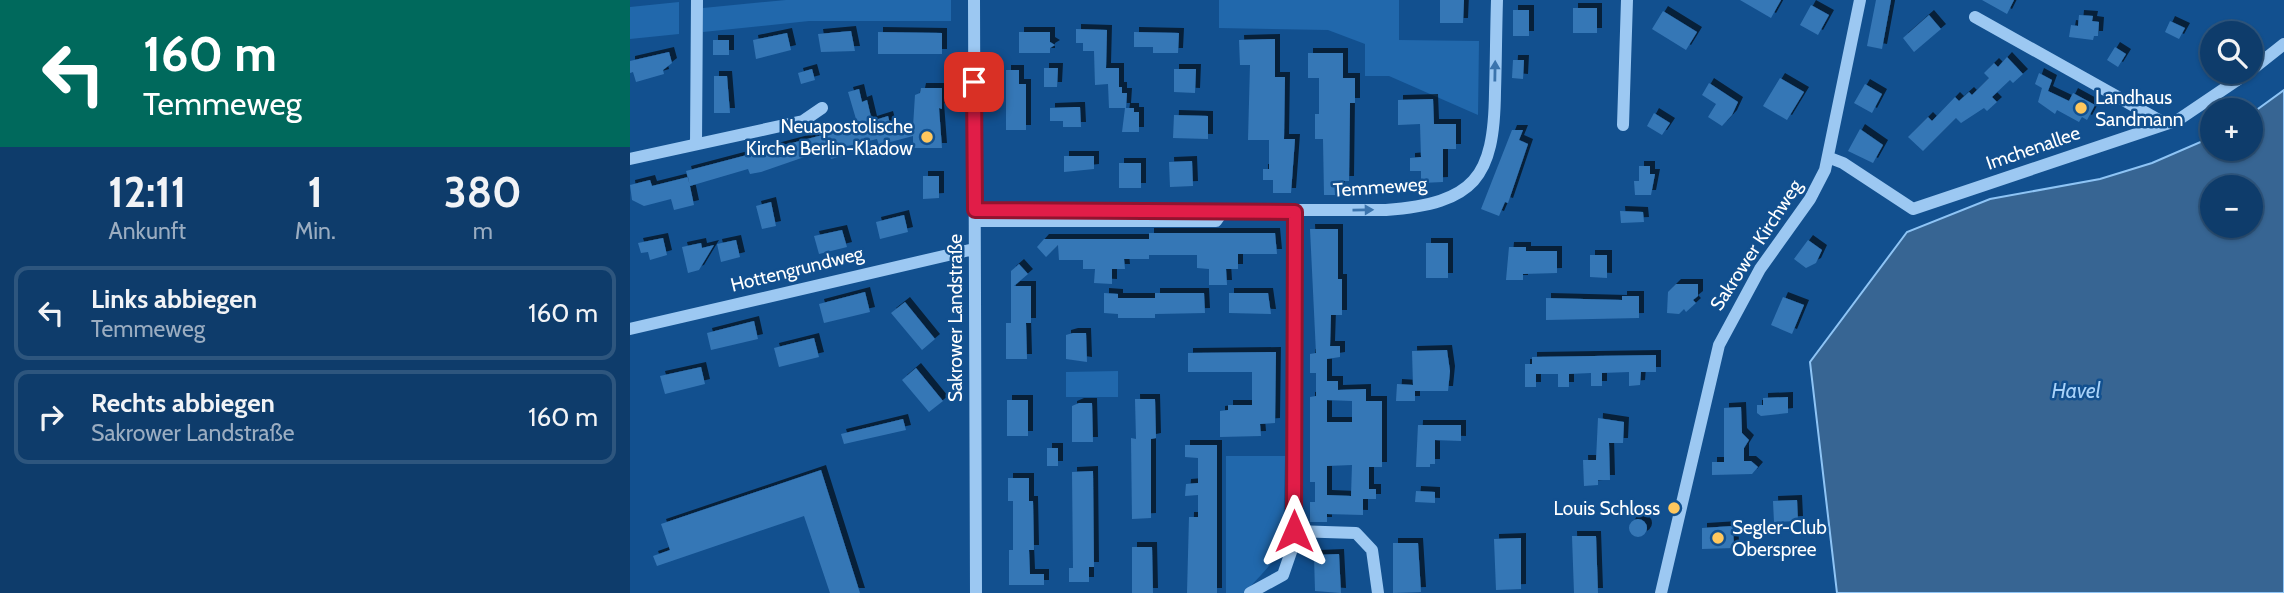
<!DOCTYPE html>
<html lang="de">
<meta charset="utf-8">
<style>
:root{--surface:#0e3c6b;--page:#174371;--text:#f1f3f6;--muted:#9badc1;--line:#2e567e}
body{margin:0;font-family:Cabin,sans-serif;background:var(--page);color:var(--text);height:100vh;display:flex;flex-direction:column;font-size:26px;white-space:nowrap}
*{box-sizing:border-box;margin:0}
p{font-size:23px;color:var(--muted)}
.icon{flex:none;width:38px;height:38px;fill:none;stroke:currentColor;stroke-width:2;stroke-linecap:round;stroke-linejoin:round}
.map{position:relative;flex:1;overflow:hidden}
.panel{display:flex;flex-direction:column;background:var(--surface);width:630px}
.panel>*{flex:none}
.top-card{background:#00695c;color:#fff;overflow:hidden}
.controls{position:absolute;left:1570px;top:21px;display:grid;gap:14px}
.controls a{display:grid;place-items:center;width:63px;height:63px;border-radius:50%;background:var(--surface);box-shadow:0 2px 5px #0004,0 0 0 2px var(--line);font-size:35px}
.pin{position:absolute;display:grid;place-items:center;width:60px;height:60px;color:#fff;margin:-30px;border-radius:14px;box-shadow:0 4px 10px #0006}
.me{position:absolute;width:77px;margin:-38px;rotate:0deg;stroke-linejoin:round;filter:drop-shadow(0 0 5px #0008)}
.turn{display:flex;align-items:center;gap:24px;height:147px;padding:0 28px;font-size:32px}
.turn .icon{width:91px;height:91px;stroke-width:2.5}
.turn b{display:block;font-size:49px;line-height:60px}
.eta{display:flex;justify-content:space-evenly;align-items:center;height:119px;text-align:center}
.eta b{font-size:42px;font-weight:700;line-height:49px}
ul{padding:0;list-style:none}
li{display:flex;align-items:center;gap:21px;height:94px;margin:0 14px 10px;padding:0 14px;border:4px solid var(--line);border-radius:14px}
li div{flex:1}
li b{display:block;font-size:26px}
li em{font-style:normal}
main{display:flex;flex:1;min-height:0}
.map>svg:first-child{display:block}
.green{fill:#2168ac}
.water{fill:#376593;stroke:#8ec4f5;stroke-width:2;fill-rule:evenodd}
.building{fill:#3677b6;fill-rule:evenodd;filter:url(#shadow)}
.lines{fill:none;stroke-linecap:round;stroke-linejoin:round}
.minor{stroke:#9cc8f2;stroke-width:12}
.oneway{fill:#3b74ad}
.route-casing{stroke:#92132f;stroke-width:18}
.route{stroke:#e11d48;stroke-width:12}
.poi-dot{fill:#ffc75d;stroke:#12508f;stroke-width:2.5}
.labels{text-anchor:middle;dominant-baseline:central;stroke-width:5;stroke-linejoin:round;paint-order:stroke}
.poi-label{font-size:19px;fill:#fff;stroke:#12508f;text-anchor:start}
.street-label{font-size:19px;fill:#fff;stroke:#12508f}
.water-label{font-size:21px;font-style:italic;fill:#a8d2f9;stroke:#12508f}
</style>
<main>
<section class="panel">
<div class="top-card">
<div class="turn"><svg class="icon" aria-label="left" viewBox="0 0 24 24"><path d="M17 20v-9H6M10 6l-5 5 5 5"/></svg><div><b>160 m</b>Temmeweg</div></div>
</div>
<div class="eta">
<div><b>12:11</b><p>Ankunft</p></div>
<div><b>1</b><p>Min.</p></div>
<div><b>380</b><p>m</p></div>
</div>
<ul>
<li><svg class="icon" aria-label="left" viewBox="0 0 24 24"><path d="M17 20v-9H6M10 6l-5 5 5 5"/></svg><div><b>Links abbiegen</b><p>Temmeweg</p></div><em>160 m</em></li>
<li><svg class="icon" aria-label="right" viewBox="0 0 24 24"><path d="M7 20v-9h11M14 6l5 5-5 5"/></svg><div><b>Rechts abbiegen</b><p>Sakrower Landstraße</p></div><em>160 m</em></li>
</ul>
</section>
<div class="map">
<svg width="1654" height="593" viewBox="0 0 1654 593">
<defs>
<filter id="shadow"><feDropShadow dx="5" dy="-5" stdDeviation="0" flood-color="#0009"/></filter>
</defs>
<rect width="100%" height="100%" fill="#12508f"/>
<path class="green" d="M156,0H321V21H179L73,32V8Z
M589,0H769V40L849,41L848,115L759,76H735V44L698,30L589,28Z
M49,2V34L0,39V7Z
M488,371V397H436V372Z
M596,456H655L653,546C647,559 625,582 614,593H596Z"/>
<path class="water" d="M1654,90V593H1207L1180,362L1277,232L1360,199L1470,179L1522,163L1582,137V149H1620L1621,114ZM1582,187H1620V226H1582Z"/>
<path class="building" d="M810,0H834L833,23H810Z
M1110,0H1151L1141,18Z
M1246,0H1261L1252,49L1237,46Z
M1352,0H1384L1377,14Z
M1181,5L1199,15L1188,35L1170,25Z
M943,8H967V33H943Z
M883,10H899V36H883Z
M1033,11L1067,32L1056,50L1022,29Z
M1299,15L1311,29L1284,52L1273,38Z
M1449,15L1463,16L1462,21L1469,22L1468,36H1464L1463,40L1439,37L1441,25L1448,26Z
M1540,21L1555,28L1549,39L1535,32Z
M446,29L477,30L476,68H489V87H492V93H497L496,108H504V112H509V132H492L495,108H479L478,84L465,85L464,51H453V43H446Z
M221,31L225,51L191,52L188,34Z
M248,32L312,33V54H248Z
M389,32H420V42L425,45L420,48V53H389Z
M504,32L549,33L548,53H523V47H504Z
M157,33L161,50L126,59L123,40Z
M645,39V77H655L654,139H665L661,193H643V180H633V169H639V140H618L620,65H610L609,40Z
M83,40H99V55H83Z
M1485,47L1496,54L1488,67L1477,60Z
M39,52L42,63L33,70L34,74L6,82L3,72L0,73V61Z
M678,53H713V78H725V103H720L719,181H710V195H694L693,139H685V114H689V78H678Z
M1377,57L1393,74L1383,83L1380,80L1362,97L1367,102L1357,111L1354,108L1331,123L1326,118L1293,151L1278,137L1298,117L1302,121L1325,97L1329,101L1339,92L1342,95L1359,78L1354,73L1364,63L1368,67Z
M883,60H894L893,79L882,78Z
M414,68H428L427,87H414Z
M182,69L185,80L171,84L168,73Z
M544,69H566L565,93L544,92Z
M376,70H389V84H396V130H376Z
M1409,73L1422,80L1418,91L1439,101L1443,93L1465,105L1457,120L1452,117L1449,122L1427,110L1425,114L1408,102L1412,88L1405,84Z
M84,76H97L100,113H84Z
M1150,78L1174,92L1157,120L1133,106Z
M1079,83L1108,102L1102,115L1092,126L1078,117L1086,104L1072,95Z
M1235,84L1252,94L1242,113L1224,103Z
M291,88H312V109L309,108L312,148H283V136L249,145L247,139L210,148L212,156L201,159L199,153L184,157L183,154L131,172L120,174L118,169L60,186L56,171L219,128L226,119L218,92L229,89L232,102L237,100L242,121L258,116L262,131L283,127L285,95L290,93Z
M803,99L804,124H826V149H813V182L791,183V171H780V158L791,157L790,124L768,125V100Z
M445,107H450L451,127H433V121H420V108Z
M1024,113L1040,123L1032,135L1017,126Z
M544,115L578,116V139L543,138Z
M1230,129L1253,145L1243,163L1218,151Z
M882,130H893L889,140L898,144L878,203L875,202L869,216L851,209Z
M434,156H464V169L434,172Z
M562,161L563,186L540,187L539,162Z
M489,163H511V188H489Z
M1009,166H1020V174H1025L1021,195H1005L1004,181H1009Z
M293,176H309V198L293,199Z
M58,177L64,205L44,210L41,199L14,206L2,200L0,185L20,180L22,186Z
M141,202L146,226L132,229L126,206Z
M990,211L1013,212L1014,222L991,223Z
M274,215L278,232L250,239L246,222Z
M680,229H708V279H712V315H701L700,346H710V357L697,359V381H708V390L736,389V401H752V467H739V489H746V499H733V515L697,514V522H680V502H685V482H680V397L686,396V373H680V354L686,353ZM697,400L722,401V422H697ZM722,465L721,496L697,495V466Z
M212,230L217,247L189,254L184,236Z
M519,233H645L647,254H608V269H596L597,285H579V269L567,268V255H519V259H494L495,269H482V284L464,283L465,269H453V260H429L428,245L416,257L407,247L414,239H519Z
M33,238L37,255L20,260L18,252L11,253L8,243Z
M106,240L110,257L91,262L87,244Z
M1178,240L1192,250L1186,263L1176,268L1164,259Z
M71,243L72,248L84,245L69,270L58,273L52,247Z
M796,243H818V278H796Z
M879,247H896V251H927V273L893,274V280H876Z
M960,255H977V278L960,277Z
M389,264L398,274L384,286H401V323H396L397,359H376V323H381V271Z
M1046,284H1068V296L1063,300L1066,303L1056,312L1054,309L1049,314L1037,313L1038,292Z
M235,292L240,312L194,323L189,304Z
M474,293L488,294V298H525V293H574L575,313L525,314V318H488V314L474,313Z
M599,293H638L641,314L599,313Z
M992,296H1009V318L916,320V298L992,300Z
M1153,297L1174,305L1162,334L1141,325Z
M275,302L305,339L292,350L261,313Z
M124,321L128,339L81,350L77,333Z
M443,333H456L457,362L436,359V335Z
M184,338L189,357L149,367L144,348Z
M817,350L820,371L818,391H785V401H766L767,384L783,385L782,351Z
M646,352L645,423L630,424L631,436L590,437V411L598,410V405H622V372H558V353Z
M1026,355V372H1011L1010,385L999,386V372L972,373V386H961V373L939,374V387H928V374H906V387H895V364H902V357Z
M71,367L75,384L35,394L30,376Z
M286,368L313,401L299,412L272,380Z
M1158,397V413L1131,416L1127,413V405H1133V398Z
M505,399H525L526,438L521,439V518L502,519L501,438L506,439Z
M377,400H398V436H377Z
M449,403H462L463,442H442V406Z
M1111,407L1112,433L1119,440L1114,448V461H1121L1128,467L1122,474L1082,475V462H1094V408Z
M968,418L994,422L993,443H979L980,480H968V485L954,486L953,460H966Z
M273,419L276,430L214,444L211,434Z
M788,425H831V441L805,440V464H800V467H786Z
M555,445H587V593H557L559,517H568V495L555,496L556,484L568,483V458L555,457Z
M417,448H428V466H417Z
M191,470L230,593H200L174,516L27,566L23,556L40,550L31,524Z
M463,471L464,567H459V582H439V568H443L442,472Z
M378,478H399V501H403L404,550H399L400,574H414V585H379V550H383V501H378Z
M786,491L805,492V503L785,502Z
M1167,500L1168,521L1144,522L1143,501Z
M999 528a9 9 0 1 1 18 0a9 9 0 1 1-18 0Z
M1103,526L1104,548L1072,549V528Z
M942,536H966L968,593H944Z
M891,538V589L866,590L864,539Z
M763,543H788L791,592L763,593Z
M502,547H522L523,593H502Z
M709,554L711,593L685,591L684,555Z"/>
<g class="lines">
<path class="minor" d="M344,0L346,593
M1345,17L1536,124
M1620,71L1654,44
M993,125L997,0
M66,144L67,0
M1200,158L1213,163L1283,209L1548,120L1619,72
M0,159L173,121L192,108
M345,210H756C845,203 864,178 865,92C866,61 866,31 867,0
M345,221H586L593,211
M0,329L344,249
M664,531L726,533L742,550L748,593
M620,593L653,575L662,549L665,212
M1031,593L1089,345L1130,269L1180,199L1195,170L1230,0"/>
</g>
<defs><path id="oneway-solid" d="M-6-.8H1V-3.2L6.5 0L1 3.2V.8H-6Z" transform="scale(1.75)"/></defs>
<g class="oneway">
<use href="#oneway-solid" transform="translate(865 71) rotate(-89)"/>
<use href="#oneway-solid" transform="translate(733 210) rotate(-1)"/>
</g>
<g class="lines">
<defs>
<path id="route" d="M344,82L345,210L665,212L664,531"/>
</defs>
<use href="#route" class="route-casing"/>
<use href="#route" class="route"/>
</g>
<g class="poi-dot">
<circle cx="1451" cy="108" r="7"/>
<circle cx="297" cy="137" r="7"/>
<circle cx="1044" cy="508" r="7"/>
<circle cx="1088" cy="538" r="7"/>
</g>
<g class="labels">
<g class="poi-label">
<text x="1465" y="97">Landhaus<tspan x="1465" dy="22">Sandmann</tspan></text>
<text x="283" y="126" text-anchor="end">Neuapostolische<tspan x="283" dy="22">Kirche Berlin-Kladow</tspan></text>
<text x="1030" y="508" text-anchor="end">Louis Schloss</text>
<text x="1102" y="527">Segler-Club<tspan x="1102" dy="22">Oberspree</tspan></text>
</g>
<g class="street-label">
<text transform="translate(1403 148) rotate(-19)">Imchenallee</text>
<text transform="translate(750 187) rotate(-4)">Temmeweg</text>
<text transform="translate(1126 245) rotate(-57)">Sakrower Kirchweg</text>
<text transform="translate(167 269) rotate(-14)">Hottengrundweg</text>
<text transform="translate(325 318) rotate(-90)">Sakrower Landstraße</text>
</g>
<g class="water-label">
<text x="1446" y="390">Havel</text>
</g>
</g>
</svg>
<div class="controls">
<a><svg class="icon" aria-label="search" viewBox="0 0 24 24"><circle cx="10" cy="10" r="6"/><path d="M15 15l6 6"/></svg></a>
<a>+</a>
<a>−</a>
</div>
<div class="pin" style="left:344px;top:82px;background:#d93025"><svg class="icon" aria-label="arrive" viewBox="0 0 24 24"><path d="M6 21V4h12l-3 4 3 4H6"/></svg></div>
<svg class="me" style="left:664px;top:531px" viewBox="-20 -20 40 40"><path d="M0-17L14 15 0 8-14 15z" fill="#e11d48" stroke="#fff" stroke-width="4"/></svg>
</div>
</main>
